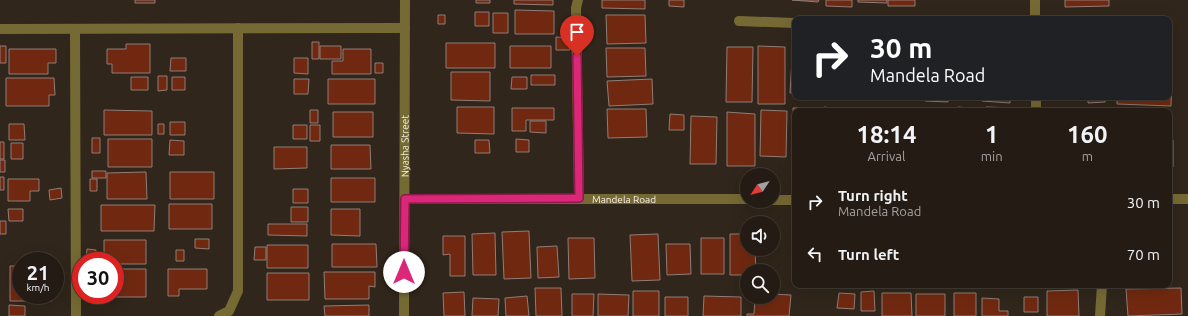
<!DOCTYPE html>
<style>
:root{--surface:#241c14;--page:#302922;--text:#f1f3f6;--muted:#a3a1a0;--line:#413a34}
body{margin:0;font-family:Ubuntu,sans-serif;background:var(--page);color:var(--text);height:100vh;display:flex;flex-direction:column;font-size:15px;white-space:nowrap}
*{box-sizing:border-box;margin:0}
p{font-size:13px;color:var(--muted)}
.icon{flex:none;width:22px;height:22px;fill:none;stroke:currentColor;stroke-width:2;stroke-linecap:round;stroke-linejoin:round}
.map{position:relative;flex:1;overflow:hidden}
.drawer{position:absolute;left:792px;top:108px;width:380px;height:180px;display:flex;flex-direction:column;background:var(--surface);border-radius:8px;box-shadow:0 4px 16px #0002,0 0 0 1px var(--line)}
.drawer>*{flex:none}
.hud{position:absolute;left:792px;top:16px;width:380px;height:84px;border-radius:8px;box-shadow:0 4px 16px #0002,0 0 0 1px var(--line);background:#202124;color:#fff;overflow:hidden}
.needle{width:26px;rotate:234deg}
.fabs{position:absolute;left:740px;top:168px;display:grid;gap:8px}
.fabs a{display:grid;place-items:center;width:40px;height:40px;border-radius:50%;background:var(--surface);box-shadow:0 4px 16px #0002,0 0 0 1px var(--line);font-size:20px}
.speed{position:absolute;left:12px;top:252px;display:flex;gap:8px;font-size:20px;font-weight:700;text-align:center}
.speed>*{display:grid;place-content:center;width:52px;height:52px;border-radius:50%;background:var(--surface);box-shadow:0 4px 16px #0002,0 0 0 1px var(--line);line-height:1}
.speed small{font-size:10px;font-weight:400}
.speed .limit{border:6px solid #d22;background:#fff;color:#111}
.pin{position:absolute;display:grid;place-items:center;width:34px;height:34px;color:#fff;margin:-41px -17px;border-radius:50% 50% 50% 0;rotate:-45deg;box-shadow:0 0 4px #0007}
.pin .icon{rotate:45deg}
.me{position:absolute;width:44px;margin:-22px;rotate:0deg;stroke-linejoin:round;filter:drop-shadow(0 0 3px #0008)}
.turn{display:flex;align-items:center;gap:14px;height:84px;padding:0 12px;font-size:18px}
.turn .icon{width:52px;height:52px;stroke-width:2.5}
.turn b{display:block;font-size:28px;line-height:34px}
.eta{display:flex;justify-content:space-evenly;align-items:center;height:68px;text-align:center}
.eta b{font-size:24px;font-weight:700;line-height:28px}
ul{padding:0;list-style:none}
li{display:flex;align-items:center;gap:12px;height:52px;padding:0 12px}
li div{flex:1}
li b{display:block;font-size:15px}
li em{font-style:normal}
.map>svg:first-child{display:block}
.building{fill:#702910;stroke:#907d77}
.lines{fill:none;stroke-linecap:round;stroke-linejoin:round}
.street{stroke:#756a34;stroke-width:10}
.route-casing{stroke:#8e194d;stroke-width:10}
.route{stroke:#db2777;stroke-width:7}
.labels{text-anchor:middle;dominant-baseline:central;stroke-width:3;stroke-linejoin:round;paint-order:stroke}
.street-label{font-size:10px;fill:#f8f1e9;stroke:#261c12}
</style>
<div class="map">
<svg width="1188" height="316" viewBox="0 0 1188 316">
<rect width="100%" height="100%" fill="#30261b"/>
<path class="building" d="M135,0H155V3H135Z
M476,0H490V3H476Z
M514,0H553V5L514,4Z
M602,0H645V9L602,8Z
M669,0H684V7L669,6Z
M792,0H819L818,2Z
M826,0H852V7L826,6Z
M858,0H887V3L858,2Z
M888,0H915V6H888Z
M1065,0H1109V6L1065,7Z
M515,10L554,11V34H515Z
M475,12H489V26H475Z
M493,13H508V33H493Z
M438,15H445V24H438Z
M606,15H645L646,43L607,44Z
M556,37L569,38L570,50H556Z
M312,42H319V59H312Z
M446,43H495V68H446Z
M793,43L795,44V93H790Z
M126,44H150V73H112V64H107V49H126Z
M0,46H6V63H0Z
M320,46H341V59H320Z
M510,46H551V68H510Z
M758,46L785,47V104H758Z
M727,47H753L752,102H726Z
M606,48H645L646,76L607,77Z
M9,49H56V63H48V74H9Z
M343,49H371V74H332V61H343Z
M171,58H186V71H170Z
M294,58H308V74L294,73Z
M375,63H383V73H375Z
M451,72H490V101L451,100Z
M531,75H555V85H531Z
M158,76H167V90L158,91Z
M131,77H148V90H131Z
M172,77H185V90H172Z
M512,77H527V89H511Z
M6,78H54L55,95H49V106H6Z
M294,79H309L308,94H294Z
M328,79H375V104H328Z
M652,79L653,104L609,106L607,81Z
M1169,81H1172L1171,106L1117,104V97H1169Z
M825,97H853V100L825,99Z
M890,97H919V99L890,98Z
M925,97H948V102L925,101Z
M954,97H977L976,99H954Z
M982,97H1010V103L982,101Z
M1088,97H1105V102L1088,103Z
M457,107H494V134L457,133Z
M824,107L853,111H824Z
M958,107L980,109V111H958Z
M986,107L1017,108V111H986Z
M512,108H554V120H526V131H512Z
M793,108H820V111H795V151Z
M859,108L884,109V111H859Z
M1119,108H1154V111H1119Z
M607,109H646L647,137L608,138Z
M104,110L152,111V135H104Z
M310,110H318V123H310Z
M761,110L787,111L786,157L760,156Z
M333,112H373V137H333Z
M727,112L755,114V166H727Z
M670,114L684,115V130H669Z
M691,116L717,117L716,164H690Z
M530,121H546V133L530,132Z
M170,122H185V135H170Z
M9,124H24L25,140H9Z
M158,124H164V134H158Z
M293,125H307V139H293Z
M310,125H320V141H310Z
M92,138H100V153H92Z
M108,139H152V167H108Z
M516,139L529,140V152H516Z
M170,140L184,141V155H169Z
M475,140H489L490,153H475Z
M1173,140V167H1169V141Z
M0,142H4V159H0Z
M11,143H23V159H11Z
M331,145H370L371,169H331Z
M274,147H307V168L274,169Z
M0,160H5V172H0Z
M92,171H106V178H92Z
M146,172L147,199H107V173Z
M170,172H214V199H170Z
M0,177H4V190H0Z
M331,178H375V202H331Z
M8,179H39V191H30V201H8Z
M90,179H97V191H90Z
M61,188L62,198L50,200L49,190Z
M293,189H308V203H293Z
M169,204H212V229H169Z
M101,205H155L154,231H101Z
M291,207H308V222H291Z
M8,209H23V221H9Z
M331,209H360V236L331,235Z
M0,221H6V234H0Z
M268,224H307V236L268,235Z
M529,231L531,278L504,279L502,232Z
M495,233L496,275H473L472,234Z
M658,234L660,280L632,281L630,235Z
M730,234H747V249H763V250H755L756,271H747V275H730Z
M443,236H465V276H450V254L443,255Z
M568,238H594L595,278L569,279Z
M701,238H724V274H701Z
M195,239H209V249L195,248Z
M104,240H146V264H115V261H104Z
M332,244H376L377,267H332Z
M666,244H690L691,274L667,275Z
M267,245H308V268H267Z
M557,246L559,277L538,278L537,247Z
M255,247H266V260H254Z
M87,249L96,250L95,261H86Z
M176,250H184V261H176Z
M10,266H21V295H52V301H10Z
M115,269H146V297H105L104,295H115Z
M168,269H207V289H179V296H168Z
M324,272H375V287L369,286V299H325Z
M267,273H309V300H267Z
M535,288H561L562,316H536Z
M1181,288L1182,314L1128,316L1126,289Z
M1078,290L1079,316H1047V291Z
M633,291H659V316H633Z
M874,291L875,311H861V292Z
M464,292L465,316H444L443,293Z
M839,293L855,294L854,309L837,308Z
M882,293H911L912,316H882Z
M954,293H976V316H954Z
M572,294H594L593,316H572Z
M598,294L629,295L628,316H598Z
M773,294L791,295L789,316H747V314H754L755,297H773Z
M916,294H945V316H916Z
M527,296L529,316H506L505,298Z
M704,296L741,297V316H703Z
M665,297H688V316H665Z
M1024,297H1038V312H1024Z
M473,298L499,299L498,316H472Z
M982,298L999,299V311H1008V316H982Z
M9,305L25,306V316H9Z
M369,305V316H325L324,306Z"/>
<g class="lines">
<g class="street">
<path d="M578,0L576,8L579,198"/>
<path d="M1035,0V19"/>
<path d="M739,21L795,23"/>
<path d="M0,29L405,28"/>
<path d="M75,29L76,316"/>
<path d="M1036,97V111"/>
<path id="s1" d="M405,199H747"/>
<path d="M1169,199H1188"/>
<path d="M773,200H795"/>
<path d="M219,316L229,311L238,291V28"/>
<path id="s2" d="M404,316L405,0"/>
<path d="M1100,316L1102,285"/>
</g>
</g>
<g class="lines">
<defs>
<path id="route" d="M404,272L405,199L579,198L577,56"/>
</defs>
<use href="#route" class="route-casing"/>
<use href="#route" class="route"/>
</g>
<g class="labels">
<g class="street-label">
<text stroke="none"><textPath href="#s2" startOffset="170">Nyasha Street</textPath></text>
<text stroke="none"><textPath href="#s1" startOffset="219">Mandela Road</textPath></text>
</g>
</g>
</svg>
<div class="fabs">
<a><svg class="needle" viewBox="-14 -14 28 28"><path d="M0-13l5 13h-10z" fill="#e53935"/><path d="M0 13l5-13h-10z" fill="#a3a1a0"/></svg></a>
<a><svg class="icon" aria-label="sound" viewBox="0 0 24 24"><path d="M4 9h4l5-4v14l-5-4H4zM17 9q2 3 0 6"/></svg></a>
<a><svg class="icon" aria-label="search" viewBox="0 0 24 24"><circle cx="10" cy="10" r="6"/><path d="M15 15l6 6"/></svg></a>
</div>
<div class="speed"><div>21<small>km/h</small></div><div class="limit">30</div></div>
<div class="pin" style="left:577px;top:56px;background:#d93025"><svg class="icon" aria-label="arrive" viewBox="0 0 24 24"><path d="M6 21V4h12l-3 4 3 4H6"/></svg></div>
<svg class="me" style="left:404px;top:272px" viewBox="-20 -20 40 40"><circle r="19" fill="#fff"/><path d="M0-13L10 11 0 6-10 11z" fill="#db2777"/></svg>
<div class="hud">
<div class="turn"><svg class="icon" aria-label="right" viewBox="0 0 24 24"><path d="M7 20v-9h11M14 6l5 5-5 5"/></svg><div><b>30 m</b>Mandela Road</div></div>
</div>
<section class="drawer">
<div class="eta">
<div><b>18:14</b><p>Arrival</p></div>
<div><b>1</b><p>min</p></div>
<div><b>160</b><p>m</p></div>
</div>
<ul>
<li><svg class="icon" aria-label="right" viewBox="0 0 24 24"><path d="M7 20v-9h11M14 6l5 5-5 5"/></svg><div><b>Turn right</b><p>Mandela Road</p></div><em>30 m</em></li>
<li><svg class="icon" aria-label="left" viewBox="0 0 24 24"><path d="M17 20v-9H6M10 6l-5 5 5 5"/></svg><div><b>Turn left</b></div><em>70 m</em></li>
</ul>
</section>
</div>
